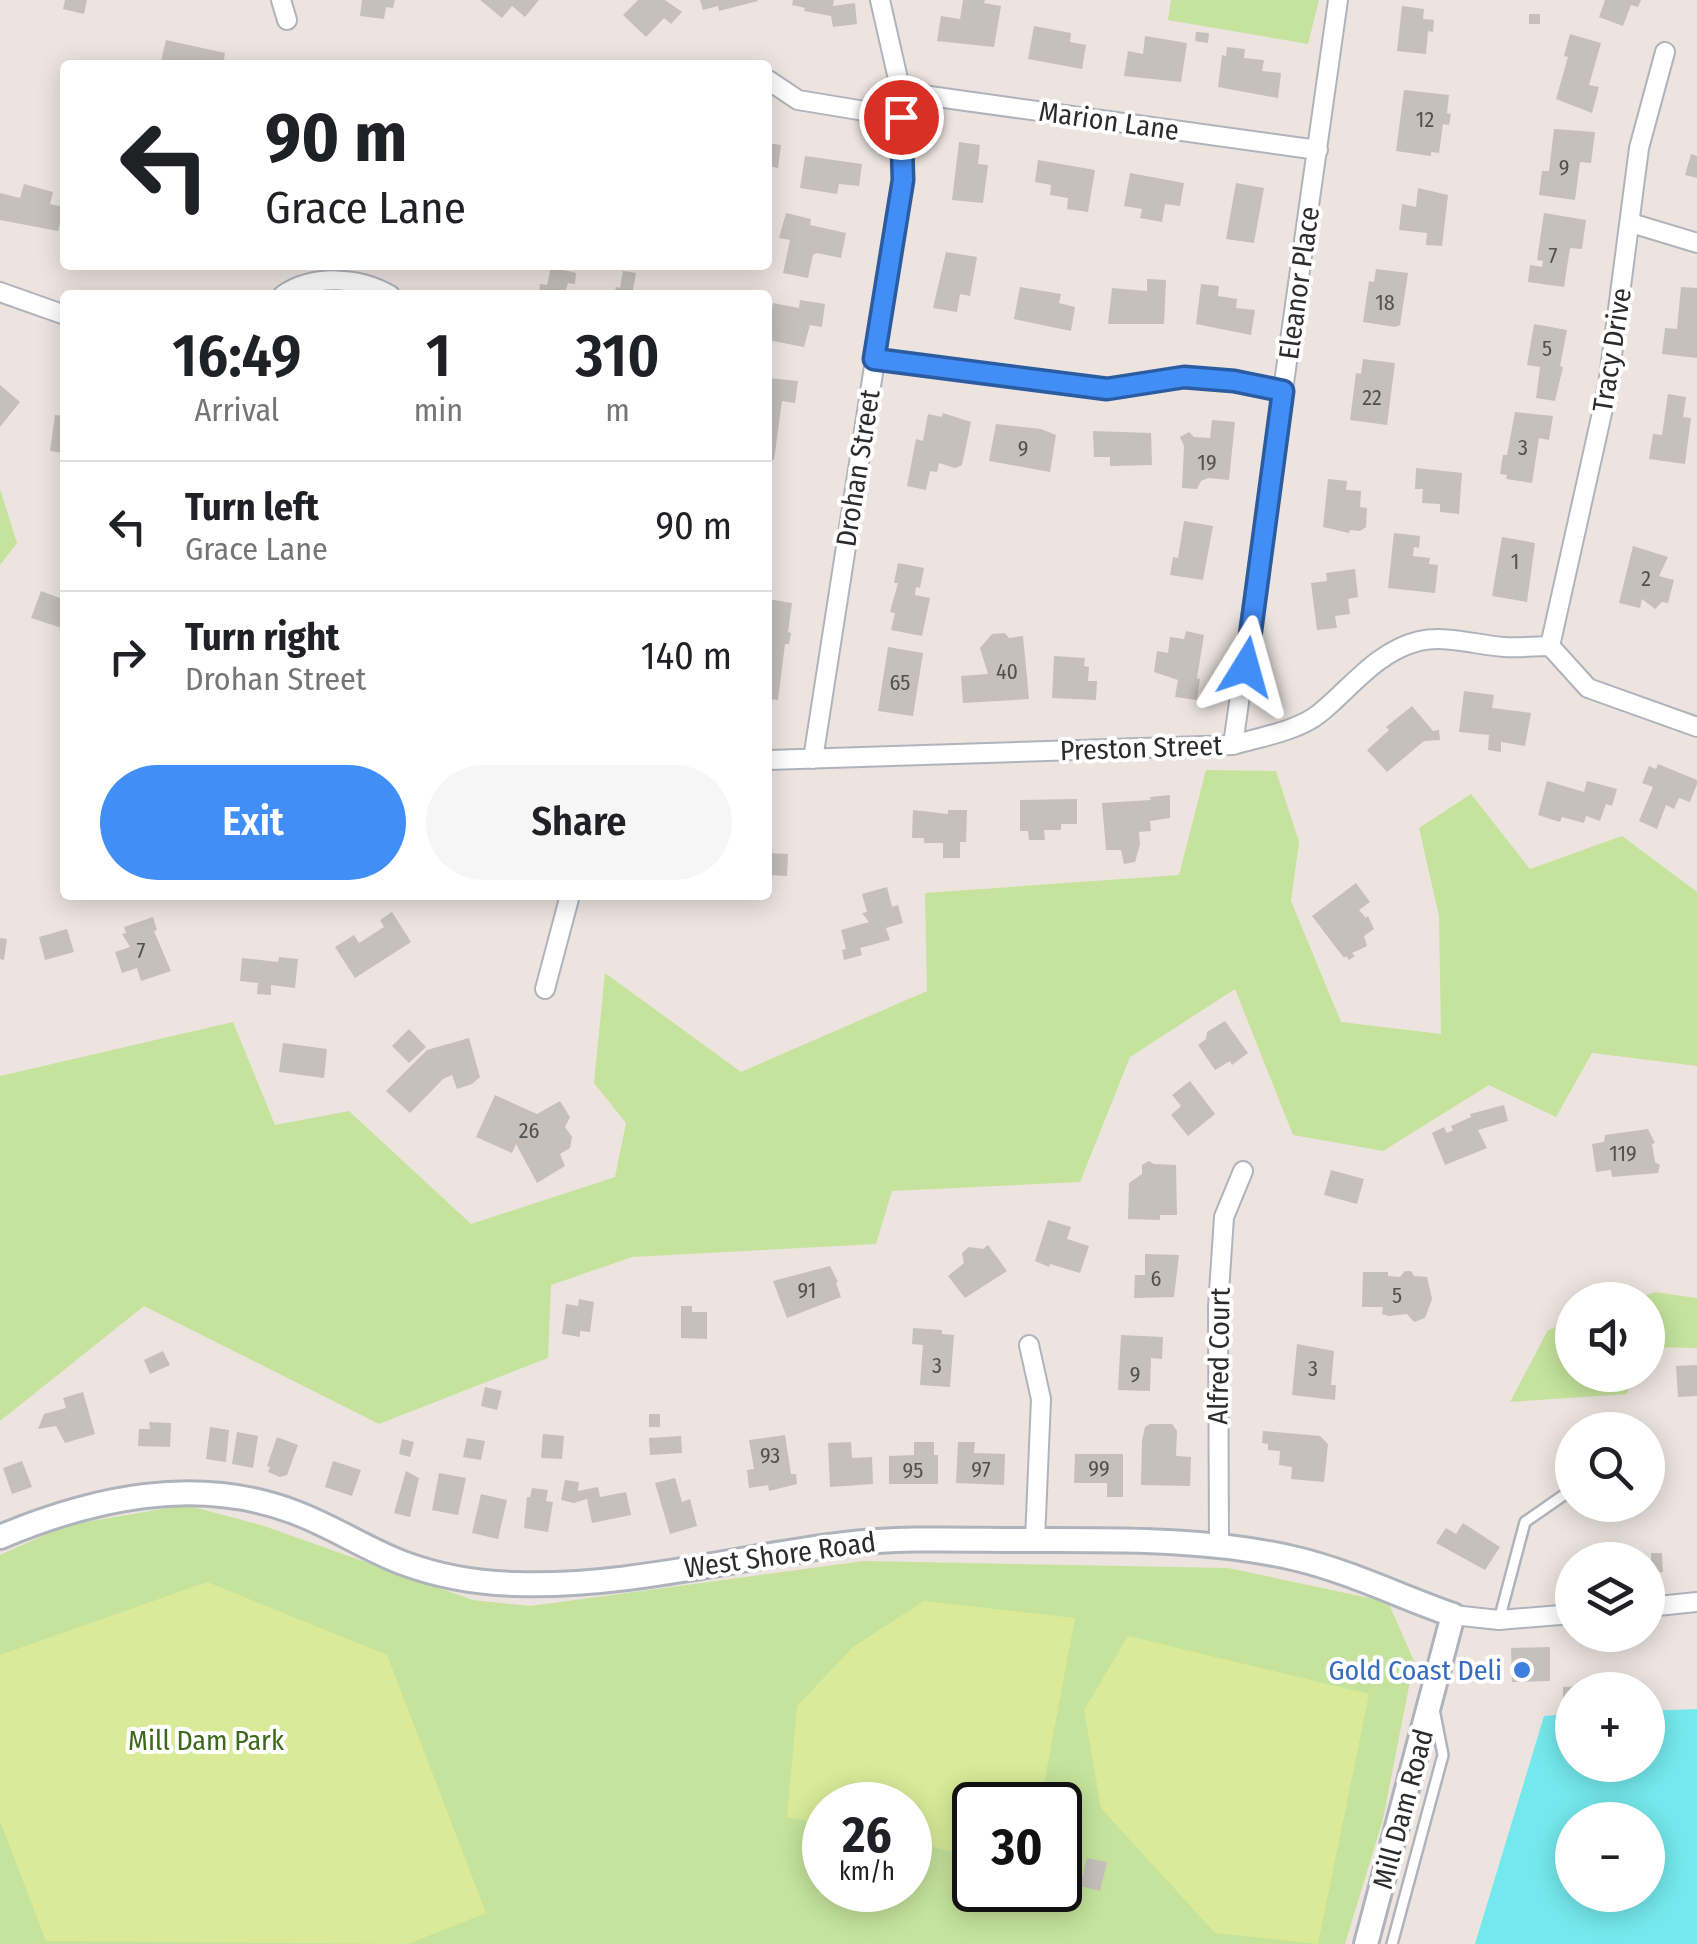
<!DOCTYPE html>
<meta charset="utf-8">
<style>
:root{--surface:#fff;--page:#f6f6f6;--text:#202124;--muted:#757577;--line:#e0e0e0;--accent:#428ef7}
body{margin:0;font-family:"Fira Sans Condensed",sans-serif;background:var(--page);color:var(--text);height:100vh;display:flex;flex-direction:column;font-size:38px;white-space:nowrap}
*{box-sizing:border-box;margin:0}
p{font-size:32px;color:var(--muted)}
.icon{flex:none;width:55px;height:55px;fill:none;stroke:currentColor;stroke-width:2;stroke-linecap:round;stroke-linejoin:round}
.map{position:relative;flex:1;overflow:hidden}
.side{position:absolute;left:60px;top:290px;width:712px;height:610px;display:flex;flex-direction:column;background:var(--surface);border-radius:10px;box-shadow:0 5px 25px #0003}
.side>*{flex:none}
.hud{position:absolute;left:60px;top:60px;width:712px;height:210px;border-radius:10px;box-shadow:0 5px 25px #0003;background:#fff;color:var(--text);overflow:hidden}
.buttons{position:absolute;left:1555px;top:1282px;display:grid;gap:20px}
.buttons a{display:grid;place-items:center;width:110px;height:110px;border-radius:50%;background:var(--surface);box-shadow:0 5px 25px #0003;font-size:50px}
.speed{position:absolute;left:802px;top:1782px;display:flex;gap:20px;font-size:50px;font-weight:700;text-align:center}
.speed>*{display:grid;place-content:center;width:130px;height:130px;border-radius:50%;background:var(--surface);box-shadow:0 5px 25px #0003;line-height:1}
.speed small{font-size:25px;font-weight:400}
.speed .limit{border:5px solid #111;border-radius:15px;background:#fff;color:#111}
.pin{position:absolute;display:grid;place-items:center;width:85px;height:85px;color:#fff;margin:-42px;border:5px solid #fff;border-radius:50%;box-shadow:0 2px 10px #0007}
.me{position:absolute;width:110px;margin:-55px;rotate:8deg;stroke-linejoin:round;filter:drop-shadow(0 0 8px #0008)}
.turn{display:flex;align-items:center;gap:35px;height:210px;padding:0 40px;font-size:45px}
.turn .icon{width:130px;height:130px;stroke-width:2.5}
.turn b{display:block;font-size:70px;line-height:85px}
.eta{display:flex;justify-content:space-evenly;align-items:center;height:170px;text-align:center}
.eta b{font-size:60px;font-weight:600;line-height:70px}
.primary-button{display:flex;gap:20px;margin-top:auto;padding:20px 40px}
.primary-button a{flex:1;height:115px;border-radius:60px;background:var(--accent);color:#fff;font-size:40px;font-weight:600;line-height:115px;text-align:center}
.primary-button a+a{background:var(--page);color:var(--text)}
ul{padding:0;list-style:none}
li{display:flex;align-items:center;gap:30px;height:130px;padding:0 40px;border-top:2px solid var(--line)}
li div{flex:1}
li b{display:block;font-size:38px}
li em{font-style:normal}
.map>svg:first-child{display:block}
.green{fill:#c5e39c;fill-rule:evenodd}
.pitch{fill:#daea98}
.water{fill:#74e9ed;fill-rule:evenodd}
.building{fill:#c6bfba}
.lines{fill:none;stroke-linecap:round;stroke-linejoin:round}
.service-casing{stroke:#afb4bc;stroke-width:14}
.minor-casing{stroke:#afb4bc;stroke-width:22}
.tertiary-casing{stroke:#afb4bc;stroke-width:28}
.service{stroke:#fff;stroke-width:9}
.minor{stroke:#fff;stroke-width:18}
.tertiary{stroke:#fff;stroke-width:22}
.route-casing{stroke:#2b5ca1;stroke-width:25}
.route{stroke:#428ef7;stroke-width:18}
.shop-dot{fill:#3f7fe0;stroke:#fff;stroke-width:4}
.labels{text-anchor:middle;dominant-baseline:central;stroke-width:8;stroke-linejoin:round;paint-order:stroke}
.number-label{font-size:22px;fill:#525150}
.street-label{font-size:28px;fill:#2c2c2c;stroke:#fff}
.shop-label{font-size:28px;fill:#366cbe;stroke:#fff;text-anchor:end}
.park-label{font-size:28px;fill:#3e691c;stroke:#fff}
</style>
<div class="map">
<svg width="1697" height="1944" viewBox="0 0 1697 1944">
<rect width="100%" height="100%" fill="#ede4df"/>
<path class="green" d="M1171,0H1319L1308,44L1168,20Z
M0,489L17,543L0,565Z
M1206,770L1276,771L1299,842L1291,901L1341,1022L1441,1034L1439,916L1419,828L1471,794L1530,869L1622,836L1697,892V1066L1592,1053L1556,1117L1489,1085L1383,1151L1293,1135L1235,989L1130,1057L1080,1182L892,1191L876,1244L632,1257L551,1285L548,1358L379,1424L144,1306L0,1421V1076L233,1022L275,1125L349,1111L471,1224L615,1177L626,1123L594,1083L605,973L741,1072L927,991L925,893L1179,875Z
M1655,1292L1697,1298V1348L1648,1347V1300H1632Z
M1572,1321V1375H1631L1627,1394L1510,1402L1548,1330Z
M186,1505L261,1525L473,1600L530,1606L864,1561L1228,1568L1388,1602L1414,1661L1383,1819L1345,1944H0V1555L67,1525ZM825,1805H910V1890H825ZM975,1805H1060V1890H975Z"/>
<path class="pitch" d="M207,1582L387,1655L486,1913L408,1944L46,1941L0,1821V1655Z
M924,1601L1075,1618L1040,1805H975V1856L910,1842V1805H825V1825L787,1817L797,1706L853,1647Z
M1128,1636L1369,1694L1318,1944L1215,1933L1101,1808L1084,1710Z"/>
<path class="water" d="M1697,1709V1944H1475L1544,1716L1572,1714V1765H1648V1711ZM1648,1820V1895H1572V1820Z"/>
<path class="building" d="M65,0H87L84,14L63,9Z
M362,0H395L393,8L386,7L384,19L360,16Z
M480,0H539L525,17L512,6L502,18Z
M638,0H665L682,12L671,24L664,18L646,37L623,15Z
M700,0H757L758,1L719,11L718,6L703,10Z
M793,0H834L833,6L855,3L857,24L833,27L831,16L804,11L805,8L792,5Z
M963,0H985L984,3L1001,6L994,47L937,41L941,16L960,19Z
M1605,0H1641L1638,7L1631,5L1623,26L1599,17Z
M1402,6L1424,9L1423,19L1434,20L1433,32L1428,31L1426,54L1397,51Z
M1529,14H1540V24H1529Z
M1034,26L1071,33L1070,42L1086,45L1082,69L1028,59Z
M1196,32L1209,33L1208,43L1195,41Z
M1570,34L1601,43L1589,85L1599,87L1592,113L1556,99L1568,57L1564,56Z
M1145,36L1187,43L1181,82L1124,76L1128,51L1143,54Z
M166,40L225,53L223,65H160Z
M1227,47L1245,49L1244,58L1264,60L1262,71L1281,73L1278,98L1218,87L1222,55L1226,56Z
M1404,90L1449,95L1447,113L1451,114L1449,125L1443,124L1439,153L1431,152V156L1396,151Z
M1554,129L1595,132L1591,163L1580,162L1575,200L1539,195L1542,171H1549Z
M959,142L980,145L978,164L988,165L983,203L952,200Z
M768,143L781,145L778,168L768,166Z
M1691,154L1697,156V178L1685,175Z
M805,156L862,164L859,186L839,184L837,194L800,188Z
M1038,160L1095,170L1088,212L1067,209L1068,198L1050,195L1051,185L1035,182Z
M1130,173L1184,183L1180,206L1165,204L1162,222L1140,218L1142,209L1124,206Z
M1236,183L1264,188L1254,243L1226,239Z
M24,184L53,192L50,204L64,207L58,231L0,220V193L20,198Z
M1418,188L1448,195L1442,246L1426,245L1427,233L1399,230L1402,204L1416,207Z
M786,213L811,219L810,225L846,233L841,258L817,253L813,255L808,278L783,273L790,240L779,238Z
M1544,213L1586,220L1582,249L1570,248L1564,287L1528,282L1530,265L1542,267L1543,261L1537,260Z
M946,252L977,257L970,296L960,294L957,312L933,308Z
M551,267L576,273L575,284L568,283L566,290L579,295H539L540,284L547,285Z
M1376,269L1408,273L1400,325L1395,327L1363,322L1369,281L1374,282Z
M623,271L636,273L632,295H614L616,287L620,288Z
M1147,279L1166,280L1164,324H1108L1112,288L1147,291Z
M1201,284L1219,286L1218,296L1237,299L1236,308L1255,310L1251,335L1196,324Z
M1020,287L1061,294L1059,303L1075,307L1071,331L1014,319Z
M1681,287L1697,288V358L1662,354L1665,328L1677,329Z
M800,300L825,304L822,327L810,325L804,347L768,340V308L772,309L773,303L799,308Z
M1534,324L1567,330L1560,366L1563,367L1555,401L1536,398L1540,367L1527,365Z
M1363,359L1395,363L1387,425L1350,420L1356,373L1361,374Z
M768,378L798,381L795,403L782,401L774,460L768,459Z
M0,385L20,402L0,427Z
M1668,394L1686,397L1683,417L1691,418L1685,464L1649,459L1653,434L1662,435Z
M1515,412L1553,416L1549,440L1539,438L1532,483L1506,479L1507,475L1500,474L1503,455H1507Z
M943,413L971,422L962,465L955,468L939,463L937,472L930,471L926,490L907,486L916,439L923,441L928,414L942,417Z
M55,415L65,416L63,453L50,451Z
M1212,420L1235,422L1229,480L1208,478L1201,481L1197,489L1182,488L1184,446L1180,437L1189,432L1194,437L1210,438Z
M996,424L1041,429L1056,435L1050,472L989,461Z
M1093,431L1151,433L1152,465L1110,466V457H1094Z
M1416,468L1462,473L1459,514L1440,512V504L1422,503L1423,489H1415Z
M1328,479L1347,481L1346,490L1361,491L1360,507L1367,508L1366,527L1360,531L1350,530L1349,533L1323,527Z
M1184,521L1213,526L1203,580L1170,575L1173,557L1178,558Z
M1394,533L1420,536L1419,548L1414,547L1413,556L1430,558L1429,564L1438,565L1435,593L1388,588Z
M1502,537L1535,543L1527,602L1492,596Z
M1633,546L1668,557L1659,576L1674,580L1668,603L1662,602L1655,609L1642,599L1640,608L1619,603Z
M898,563L924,568L920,588L916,587L915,595L930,598L922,636L891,630L895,613L890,612L898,583H894Z
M1355,569L1358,597L1348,599L1350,614L1335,616L1337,628L1317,630L1311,583L1327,581L1326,573Z
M41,591L65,600V629L31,618Z
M768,599L792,603L788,632L791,633L789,644H785L778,700L768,699Z
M1186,631L1204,635L1197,678L1200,679L1197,700L1175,697L1178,680L1154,672L1157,651L1168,653L1170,637L1184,639Z
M1005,633L1009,638L1023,636L1029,699L963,703L961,676L988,674L980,648L992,634Z
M888,647L923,653L913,716L878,711Z
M1054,656L1085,658L1084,666L1089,667L1088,681H1097L1096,700L1052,698Z
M1464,691L1494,695L1492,708L1531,713L1525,746L1501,742V752L1488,750L1489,735L1459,732Z
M1412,706L1433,731L1439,730L1440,740L1424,741L1387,772L1367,750L1389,730L1386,727Z
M1658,764L1697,780V784L1690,802L1679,798L1674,809L1666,805L1657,829L1639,821L1653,787L1642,783L1649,766L1656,769Z
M1547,781L1584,792L1587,781L1617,789L1612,806L1606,804L1600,821L1586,816L1584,823L1562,817L1560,822L1538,815Z
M1170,795V818L1150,821L1151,831L1139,832L1140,844L1135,862L1124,864L1121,850H1106L1102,803L1151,800L1150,797Z
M1077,799V824H1061V830H1044L1045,840H1029L1028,831H1020V800Z
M913,810L948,814V810H967L966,842H960V858H943V843H924V838H912Z
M768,853L788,854L787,876L768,875Z
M1356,883L1370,902L1359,910L1366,918L1368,916L1374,929L1364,936L1367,946L1352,953L1355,956L1349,960L1346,956L1344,958L1312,916Z
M887,887L892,907L898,905L903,923L886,928L890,940L860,948L862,955L844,960L842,950L846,949L841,930L869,922L862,913L867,912L862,894Z
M392,912L411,942L355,978L335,947L354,935L359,943L384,927L380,920Z
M153,917L157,930L154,931L171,971L141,981L137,968L122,973L115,952L130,947L122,934L126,933L124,927Z
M67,929L74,952L45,960L39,937Z
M0,938L7,939L4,960L0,959Z
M279,957L298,959L295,988L271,985V995L257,994L258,983L240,981L242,958L278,962Z
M1225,1021L1248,1053L1232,1065L1230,1061L1215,1070L1198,1045L1206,1039L1207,1032Z
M409,1029L426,1047L409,1063L392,1046Z
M469,1038L480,1077L472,1084L457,1089L452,1075L443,1079L410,1113L386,1091L427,1050Z
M283,1043L327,1049L324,1078L279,1072Z
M1190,1081L1215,1114L1188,1136L1171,1115L1181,1106L1172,1095Z
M495,1095L537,1114L560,1101L570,1117L565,1127L572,1137L570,1148L560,1154L565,1166L537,1183L516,1144L512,1153L476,1137Z
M1504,1105L1508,1121L1478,1130L1487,1148L1445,1165L1432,1133L1444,1127L1447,1133L1453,1130L1451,1126L1471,1117L1470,1114Z
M1648,1129L1655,1143L1652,1144L1655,1162L1660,1165L1658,1173L1612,1177L1611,1170L1596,1172L1592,1144L1604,1142L1605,1135Z
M1149,1161L1154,1164L1176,1165L1177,1215H1160V1220L1128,1219L1129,1183L1142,1174V1165Z
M1331,1170L1364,1179L1357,1204L1324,1195Z
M1048,1220L1071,1227L1067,1239L1089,1246L1080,1273L1050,1264L1049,1267L1035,1261Z
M988,1245L1007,1271L965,1298L948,1276L964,1263L962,1253L969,1247L983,1249Z
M1145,1254L1179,1255L1174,1297L1134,1298L1135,1275H1145Z
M830,1266L838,1282L836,1283L841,1297L787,1318L773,1281Z
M1405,1271H1411L1414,1276L1427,1277L1432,1299L1425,1318L1414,1322L1407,1314L1389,1316L1382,1314L1383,1307H1362L1363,1272H1388V1276L1400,1277Z
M579,1299L594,1302L590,1332L580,1331V1337L562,1334L566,1304L578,1306Z
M681,1306H692V1312H707V1339L681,1338Z
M913,1328L942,1330V1334L954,1335L950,1387L920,1385L923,1345L912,1344Z
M1121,1335L1163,1337L1162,1359L1151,1358L1150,1391L1118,1390Z
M1297,1344L1334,1351L1331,1385H1336L1335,1400L1292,1395Z
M163,1351L170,1365L150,1374L144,1360Z
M1697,1365V1396L1678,1397L1676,1366Z
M485,1387L502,1391L497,1410L481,1406Z
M83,1392L95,1434L65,1443L56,1426L38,1429L44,1414L66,1408L63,1398Z
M649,1414H660V1427H649Z
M149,1422L171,1423L170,1447L138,1446L139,1429H150Z
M1150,1424H1172L1177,1431L1176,1456L1191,1457L1190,1486L1141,1485L1142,1441L1145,1427Z
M210,1427L229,1430L226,1462L206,1459Z
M1263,1431L1320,1436L1328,1444L1324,1482L1291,1479L1292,1467L1279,1465L1280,1451L1268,1450V1444L1262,1443Z
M237,1432L258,1436L253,1468L232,1464Z
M543,1434L564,1436L562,1459L541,1458Z
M785,1435L791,1474H796L797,1484L769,1491L768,1485L749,1488L747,1470L754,1469L749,1440Z
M681,1436L682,1453L650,1455L649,1438Z
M277,1437L298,1445L287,1475L280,1477L268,1472L270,1467L267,1466Z
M467,1438L485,1441L481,1460L463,1457Z
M402,1439L414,1442L410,1457L399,1454Z
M1568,1440H1572V1477H1561L1562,1447H1568Z
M851,1442L852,1458L872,1457L873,1484L830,1487L828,1443Z
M914,1442H934V1455H938V1484H889V1456L914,1455Z
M958,1442H975L974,1453L1005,1454L1004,1485L956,1483Z
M1075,1454H1123V1497H1107V1483H1074Z
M22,1461L32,1487L12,1494L3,1468Z
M333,1461L361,1470L352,1496L325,1487Z
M406,1471L419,1478L410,1517L394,1513Z
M439,1473L466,1478L458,1515L432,1510Z
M675,1478L682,1502L690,1499L697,1526L670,1534L655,1483Z
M565,1480L579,1482L578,1491L598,1487L600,1497L626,1492L631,1515L592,1523L587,1499L574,1503L561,1500Z
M532,1488L548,1490L546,1501L553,1502L548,1532L524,1528L527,1497H530Z
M481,1494L507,1500L498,1539L472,1533Z
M1463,1523L1500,1547L1485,1570L1436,1543L1446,1528L1456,1534Z
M1651,1553H1662L1663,1572L1651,1573Z
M1550,1647V1681L1512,1682L1511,1648Z
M1580,1686V1690H1572V1699H1563V1687Z
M1087,1858L1107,1862L1100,1891L1080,1886Z"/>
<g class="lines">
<defs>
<path id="service" d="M1499,1620L1525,1522L1571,1490
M1392,1944L1443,1755L1434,1709"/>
<path id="minor" d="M281,0L287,20
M768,80L798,100L901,117
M901,92L1318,150
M1631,223L1697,243
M0,292L65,315
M283,295C314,274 359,277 390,295
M875,359L1107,389L1184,377L1234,381L1283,391
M1550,646L1608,386L1639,148L1665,52
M1233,745L1338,0
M813,759L903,180L901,92L880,0
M768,760L1233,745C1260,737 1298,731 1320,713C1352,687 1376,652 1419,641C1447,635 1476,645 1504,647C1519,648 1535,646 1550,646L1588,688L1697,727
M545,989L570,895
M1029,1345L1041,1399L1035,1540
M1219,1545L1218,1307L1224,1217L1243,1171
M1648,1607L1697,1602
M1453,1615L1499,1620L1572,1614"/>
<path id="tertiary" d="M0,1537C93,1498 196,1475 294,1512C332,1526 366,1549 403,1563C438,1576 478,1583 515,1584C625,1588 736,1557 845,1544C905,1537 966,1540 1026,1540C1116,1540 1209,1538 1297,1559C1351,1572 1401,1597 1453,1615L1366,1944"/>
</defs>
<use href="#service" class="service-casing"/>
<use href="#minor" class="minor-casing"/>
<use href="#tertiary" class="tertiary-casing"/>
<use href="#service" class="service"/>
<use href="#minor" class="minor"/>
<use href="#tertiary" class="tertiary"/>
</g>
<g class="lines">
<defs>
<path id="route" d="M901,117L903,180L874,359L1107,389L1184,377L1234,381L1283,391L1246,667"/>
</defs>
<use href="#route" class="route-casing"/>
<use href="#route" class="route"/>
</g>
<circle class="shop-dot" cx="1522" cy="1670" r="10"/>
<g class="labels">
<g class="number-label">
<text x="1425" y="119">12</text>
<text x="1564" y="167">9</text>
<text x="1553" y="255">7</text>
<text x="1385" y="302">18</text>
<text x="1547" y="348">5</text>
<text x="1372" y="397">22</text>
<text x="1523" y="447">3</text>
<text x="1023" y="448">9</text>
<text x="1207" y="462">19</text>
<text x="1515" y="561">1</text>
<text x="1646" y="578">2</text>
<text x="1007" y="671">40</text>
<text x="900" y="682">65</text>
<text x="141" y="950">7</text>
<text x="529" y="1130">26</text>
<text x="1623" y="1153">119</text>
<text x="1156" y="1278">6</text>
<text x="807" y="1290">91</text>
<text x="1397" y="1295">5</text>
<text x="937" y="1365">3</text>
<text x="1313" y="1368">3</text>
<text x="1135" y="1374">9</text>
<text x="770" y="1455">93</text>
<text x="1099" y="1468">99</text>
<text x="981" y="1469">97</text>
<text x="913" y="1470">95</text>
</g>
<g class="street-label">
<text transform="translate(1109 121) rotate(8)">Marion Lane</text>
<text transform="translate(1299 283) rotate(-82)">Eleanor Place</text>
<text transform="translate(1612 350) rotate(-81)">Tracy Drive</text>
<text transform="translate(858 468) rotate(-81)">Drohan Street</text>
<text transform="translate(1141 748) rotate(-2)">Preston Street</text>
<text transform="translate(1219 1356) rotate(-89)">Alfred Court</text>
<text transform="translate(780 1555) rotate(-8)">West Shore Road</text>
<text transform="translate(1403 1809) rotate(-75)">Mill Dam Road</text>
</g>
<g class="shop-label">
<text x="1502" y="1670">Gold Coast Deli</text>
</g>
<g class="park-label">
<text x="206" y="1740">Mill Dam Park</text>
</g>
</g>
</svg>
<div class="buttons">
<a><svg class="icon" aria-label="sound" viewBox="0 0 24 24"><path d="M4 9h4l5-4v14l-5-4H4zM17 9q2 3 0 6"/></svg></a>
<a><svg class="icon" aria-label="search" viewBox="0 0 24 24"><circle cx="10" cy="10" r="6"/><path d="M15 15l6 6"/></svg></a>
<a><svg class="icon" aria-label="layers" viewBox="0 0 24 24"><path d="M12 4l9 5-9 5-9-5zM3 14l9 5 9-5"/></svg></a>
<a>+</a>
<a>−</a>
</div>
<div class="speed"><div>26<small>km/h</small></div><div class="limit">30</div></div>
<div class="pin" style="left:901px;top:117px;background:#d93025"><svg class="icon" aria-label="arrive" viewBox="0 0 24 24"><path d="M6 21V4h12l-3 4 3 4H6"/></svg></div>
<svg class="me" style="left:1246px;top:667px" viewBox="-20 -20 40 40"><path d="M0-17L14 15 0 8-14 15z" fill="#428ef7" stroke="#fff" stroke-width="4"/></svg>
<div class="hud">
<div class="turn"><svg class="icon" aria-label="left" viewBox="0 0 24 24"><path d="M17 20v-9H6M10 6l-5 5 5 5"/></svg><div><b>90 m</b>Grace Lane</div></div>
</div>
<section class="side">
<div class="eta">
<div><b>16:49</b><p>Arrival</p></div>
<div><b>1</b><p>min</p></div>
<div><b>310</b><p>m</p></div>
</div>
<ul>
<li><svg class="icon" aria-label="left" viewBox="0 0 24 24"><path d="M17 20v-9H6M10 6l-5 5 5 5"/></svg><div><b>Turn left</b><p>Grace Lane</p></div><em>90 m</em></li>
<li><svg class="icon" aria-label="right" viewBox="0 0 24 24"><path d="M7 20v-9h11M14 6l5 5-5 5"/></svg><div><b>Turn right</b><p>Drohan Street</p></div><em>140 m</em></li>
</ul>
<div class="primary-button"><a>Exit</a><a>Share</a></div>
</section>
</div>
